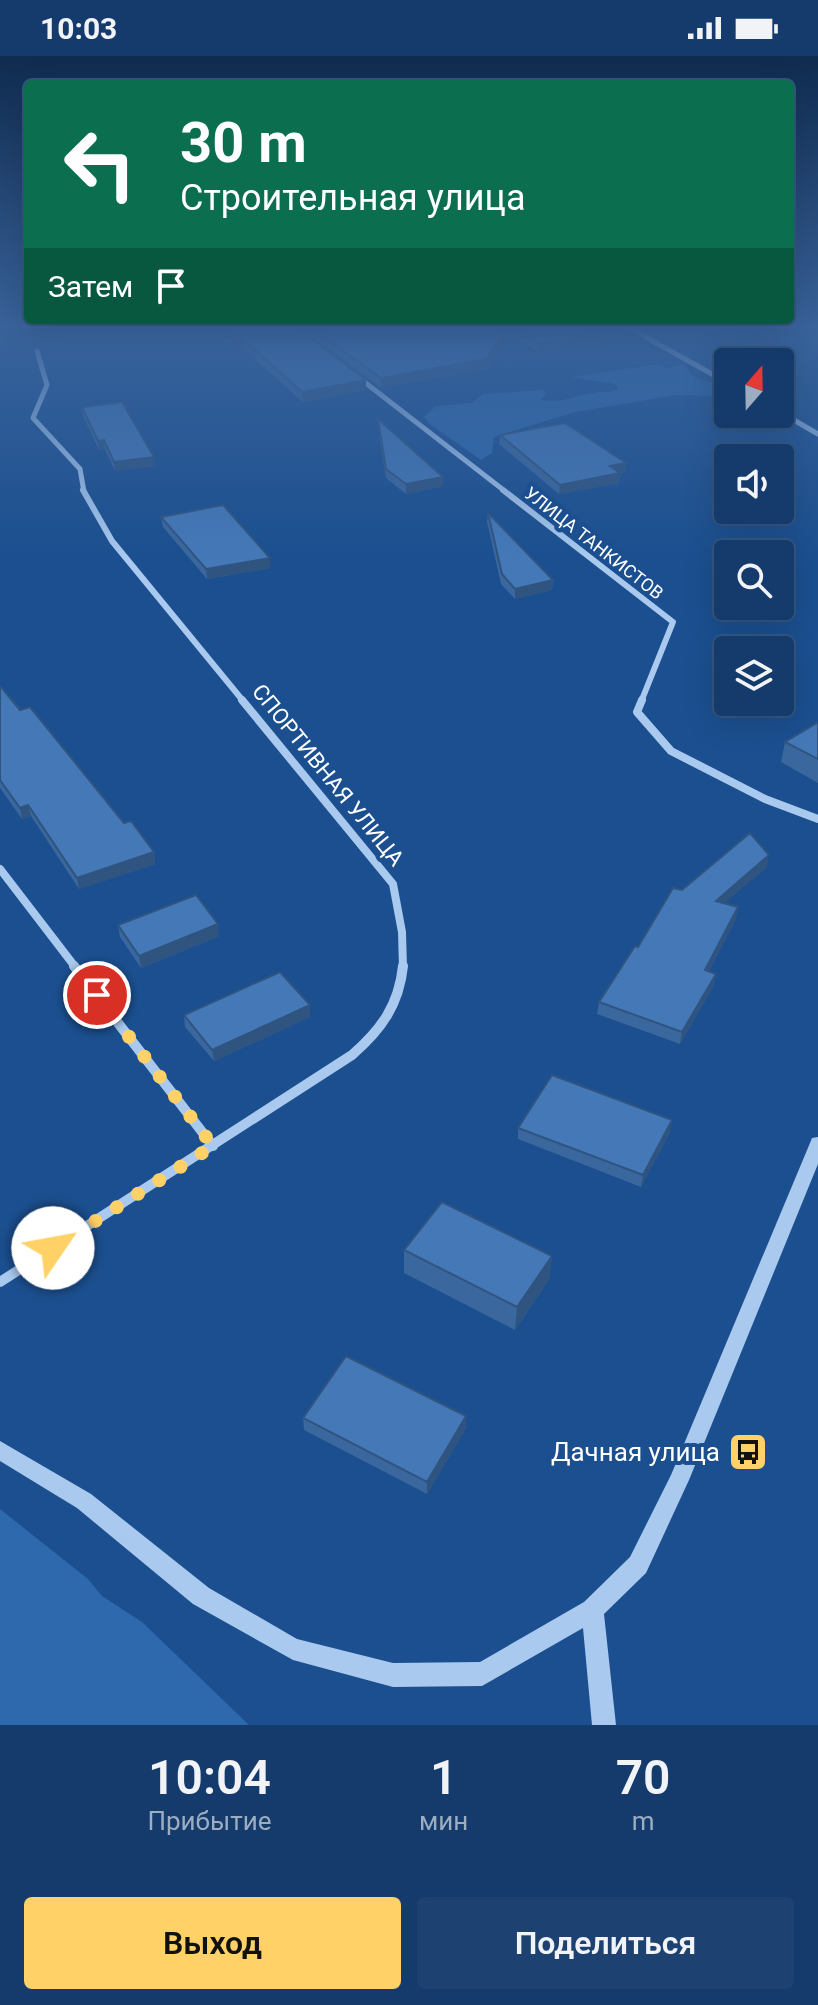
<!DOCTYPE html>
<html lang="ru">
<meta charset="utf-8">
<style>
:root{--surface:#143b6b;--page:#1d4271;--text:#f1f3f6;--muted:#9dadc1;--line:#33557e;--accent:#ffd166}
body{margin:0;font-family:Roboto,sans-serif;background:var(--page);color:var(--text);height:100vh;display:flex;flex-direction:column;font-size:30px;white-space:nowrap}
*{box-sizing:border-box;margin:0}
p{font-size:26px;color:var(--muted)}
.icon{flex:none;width:44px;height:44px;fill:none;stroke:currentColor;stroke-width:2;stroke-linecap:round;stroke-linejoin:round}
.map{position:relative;height:1669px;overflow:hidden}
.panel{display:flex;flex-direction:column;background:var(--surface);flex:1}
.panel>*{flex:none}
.hud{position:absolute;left:24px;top:24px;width:770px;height:244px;border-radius:8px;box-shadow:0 8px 32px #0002,0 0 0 2px var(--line);background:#0b6e4f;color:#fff;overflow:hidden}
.needle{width:52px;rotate:20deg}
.controls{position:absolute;left:714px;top:292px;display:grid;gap:16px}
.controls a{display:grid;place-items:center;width:80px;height:80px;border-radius:8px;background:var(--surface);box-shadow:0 8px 32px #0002,0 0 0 2px var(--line);font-size:40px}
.pin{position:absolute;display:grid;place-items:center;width:68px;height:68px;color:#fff;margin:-34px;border:4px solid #fff;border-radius:50%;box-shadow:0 2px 8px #0007}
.me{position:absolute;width:88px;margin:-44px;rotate:57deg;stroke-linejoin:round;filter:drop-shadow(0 0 6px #0008)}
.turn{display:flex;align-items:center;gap:28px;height:168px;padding:0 24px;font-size:36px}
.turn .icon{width:104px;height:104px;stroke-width:2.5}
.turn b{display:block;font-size:56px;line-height:68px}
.then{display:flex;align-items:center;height:76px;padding:0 24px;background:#0003;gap:16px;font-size:30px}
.eta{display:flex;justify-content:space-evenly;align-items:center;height:136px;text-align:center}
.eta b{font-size:48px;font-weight:600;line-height:56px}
.action{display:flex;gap:16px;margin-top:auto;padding:16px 24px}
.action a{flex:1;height:92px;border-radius:8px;background:var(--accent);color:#111;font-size:32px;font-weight:600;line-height:92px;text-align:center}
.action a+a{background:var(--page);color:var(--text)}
.status{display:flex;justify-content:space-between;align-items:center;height:56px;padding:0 40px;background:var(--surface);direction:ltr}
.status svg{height:22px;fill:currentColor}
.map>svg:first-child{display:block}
.green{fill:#2e69ad}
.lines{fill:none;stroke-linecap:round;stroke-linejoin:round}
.minor-far3{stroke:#a9c9ee;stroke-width:5}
.minor-far2{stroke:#a9c9ee;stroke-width:6}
.minor-far1{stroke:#a9c9ee;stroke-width:8}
.minor{stroke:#a9c9ee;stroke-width:10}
.tertiary{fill:#a9c9ee;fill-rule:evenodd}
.wall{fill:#3a679d}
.shaded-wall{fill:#305480}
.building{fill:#4478b7;stroke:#305480;stroke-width:2}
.route{stroke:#ffd166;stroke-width:14;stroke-dasharray:0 25.2}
.labels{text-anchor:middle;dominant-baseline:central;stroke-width:8;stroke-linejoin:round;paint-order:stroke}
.far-street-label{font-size:18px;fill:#fff;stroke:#1b4f8f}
.street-label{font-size:22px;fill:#fff;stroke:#1b4f8f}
.near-poi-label{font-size:26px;fill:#fff;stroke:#1b4f8f;text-anchor:end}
</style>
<div class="status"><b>10:03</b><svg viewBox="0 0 49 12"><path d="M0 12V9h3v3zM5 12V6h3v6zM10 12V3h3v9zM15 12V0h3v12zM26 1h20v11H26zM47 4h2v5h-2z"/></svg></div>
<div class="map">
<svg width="818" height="1669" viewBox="0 0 818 1669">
<rect width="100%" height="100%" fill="#1b4f8f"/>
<path class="green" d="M658,308L667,312L684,308L694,321L716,328L719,335L711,340L676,339L575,356L494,381L492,397L481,404L431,369L424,361L436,350L471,347L483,338L544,334L546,337L541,344C562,348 572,340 592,337C601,335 609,337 618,334L616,328L571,321Z
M0,1453L88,1523L102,1540L142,1566L249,1669H0Z"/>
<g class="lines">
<path class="minor-far3" d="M624,269L728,327
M37,295L47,329L33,362L80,413L84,436
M358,321L506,436
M780,356L818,378"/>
<path class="minor-far2" d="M83,434L112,485L244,646
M503,434L673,566L641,646"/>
<path class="minor-far1" d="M242,644L393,828L402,876L403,912
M642,644L637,656L671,695L765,743L818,763
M0,813L76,912"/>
<path class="minor" d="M74,910L213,1090
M0,1226L352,999C381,974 399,949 403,910"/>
<path class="tertiary" d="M818,1081V1108L689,1424L646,1517L604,1558L616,1669H592L583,1572L482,1630L393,1631L293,1604L193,1548L77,1452L0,1405V1385L91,1438L209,1532L297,1583L393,1607L480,1606L584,1546L630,1501L671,1419L810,1087L812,1082Z"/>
</g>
<path class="wall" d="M210,269H293L366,334L303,346L241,291L233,292Z
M296,269H607L615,284L539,297L509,279L486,313L381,332Z
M82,351L155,410L115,415L105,393L99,394L83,360Z
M378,363L443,430L406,438L386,422L378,372Z
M500,379L626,407L625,416L620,417L619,427L559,438L499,388Z
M488,457L553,524L552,534L515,543L501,528L487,466Z
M161,461L271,512L207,523L163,471Z
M0,630L124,767L154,796L155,808L79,833L31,760L22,763L0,732Z
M818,666V727L781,706L785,686Z
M767,811L724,847L736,863L709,915L714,929L680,988L597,958L599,946L682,834Z
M118,869L219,880L141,912L120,881Z
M310,949V961L214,1005L185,971L184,959Z
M518,1072L670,1076L641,1131L518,1083Z
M404,1194L552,1200L549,1223L515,1274L404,1217Z
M466,1360V1372L427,1438L304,1374L303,1362Z"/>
<path class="shaded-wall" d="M54,269H127L55,277Z
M509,269V279L486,313L381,332V322Z
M616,275L615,284L539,297L540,288Z
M241,281V291L233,292V283Z
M366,324V334L303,346L302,336Z
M104,384L105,393L99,394L98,385Z
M154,401L155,410L115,415L114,406Z
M626,407L625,416L610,419V410Z
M620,417L619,427L559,438L560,429Z
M443,421V430L406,438V428Z
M270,502L271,512L207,523L206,513Z
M553,524L552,534L515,543V533Z
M28,749L31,760L22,763L20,752Z
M154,796L155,808L79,833L77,822Z
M769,799L767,811L714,856L716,845Z
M738,851L736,863L703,926L705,914Z
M218,868L219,880L141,912L139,900Z
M716,918L714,929L680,988L682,976Z
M310,949V961L214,1005L212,994Z
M672,1064L670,1076L641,1131L643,1119Z
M552,1200L549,1223L515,1274L517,1251Z
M466,1360V1372L427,1438V1426Z"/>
<path class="building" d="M218,269H293L366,324L302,336L241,281L233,283Z
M308,269H607L616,275L540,288L509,269L486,303L381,322Z
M122,346L154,401L114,406L104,384L98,385L82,351Z
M378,363L443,421L406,428L386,413Z
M565,367L626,407L610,410L620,417L560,429L500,379Z
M223,449L270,502L206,513L161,461Z
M488,457L553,524L515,533L502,518Z
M0,630L20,654L30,651L124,767L131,765L154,796L77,822L28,749L20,752L0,724Z
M818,666V703L785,686Z
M750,777L769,799L716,845L738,851L705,914L716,918L682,976L599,946L635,890L638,891L673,832L682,834Z
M196,839L218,868L139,900L118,869Z
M280,916L310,949L212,994L184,959Z
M552,1019L672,1064L643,1119L518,1072Z
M442,1146L552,1200L517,1251L404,1194Z
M346,1300L466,1360L427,1426L303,1362Z"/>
<linearGradient id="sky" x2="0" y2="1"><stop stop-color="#0f2b4f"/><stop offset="0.54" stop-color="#39639b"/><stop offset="1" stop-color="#39639b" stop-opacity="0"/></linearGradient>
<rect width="818" height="502" fill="url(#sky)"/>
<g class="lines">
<path class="route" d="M53,1192L213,1090L97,939"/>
</g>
<defs>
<symbol id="bus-square" viewBox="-11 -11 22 22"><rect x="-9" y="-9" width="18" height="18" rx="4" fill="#ffd166" stroke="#1b4f8f"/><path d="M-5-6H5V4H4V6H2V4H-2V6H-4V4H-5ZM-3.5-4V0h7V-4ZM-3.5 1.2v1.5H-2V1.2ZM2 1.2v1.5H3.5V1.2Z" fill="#111"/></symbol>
</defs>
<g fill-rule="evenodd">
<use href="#bus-square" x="726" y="1374" width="44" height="44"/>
</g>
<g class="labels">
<g class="far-street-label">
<text transform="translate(594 487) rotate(38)">УЛИЦА ТАНКИСТОВ</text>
</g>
<g class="street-label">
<text transform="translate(328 719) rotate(51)">СПОРТИВНАЯ УЛИЦА</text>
</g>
<g class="near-poi-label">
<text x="720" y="1396">Дачная улица</text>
</g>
</g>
</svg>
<div class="controls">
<a><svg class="needle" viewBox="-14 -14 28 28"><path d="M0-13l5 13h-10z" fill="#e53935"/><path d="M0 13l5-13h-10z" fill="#9dadc1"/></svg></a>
<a><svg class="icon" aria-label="sound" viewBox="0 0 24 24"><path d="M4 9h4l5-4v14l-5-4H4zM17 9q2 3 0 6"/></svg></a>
<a><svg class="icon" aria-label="search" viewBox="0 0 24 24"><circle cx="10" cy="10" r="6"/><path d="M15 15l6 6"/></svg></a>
<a><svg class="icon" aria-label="layers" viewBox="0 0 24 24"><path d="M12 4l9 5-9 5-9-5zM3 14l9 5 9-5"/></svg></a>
</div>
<div class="pin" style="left:97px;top:939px;background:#d93025"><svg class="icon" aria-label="arrive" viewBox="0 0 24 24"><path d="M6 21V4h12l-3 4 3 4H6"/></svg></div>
<svg class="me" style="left:53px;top:1192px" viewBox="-20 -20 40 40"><circle r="19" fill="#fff"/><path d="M0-13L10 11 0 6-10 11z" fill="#ffd166"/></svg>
<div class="hud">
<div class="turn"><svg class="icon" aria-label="left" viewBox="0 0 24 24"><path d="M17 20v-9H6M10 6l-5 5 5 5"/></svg><div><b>30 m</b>Строительная улица</div></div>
<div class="then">Затем<svg class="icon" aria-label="arrive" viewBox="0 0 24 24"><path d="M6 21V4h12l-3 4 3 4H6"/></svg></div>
</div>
</div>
<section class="panel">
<div class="eta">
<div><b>10:04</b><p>Прибытие</p></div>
<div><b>1</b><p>мин</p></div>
<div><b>70</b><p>m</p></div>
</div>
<div class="action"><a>Выход</a><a>Поделиться</a></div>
</section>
